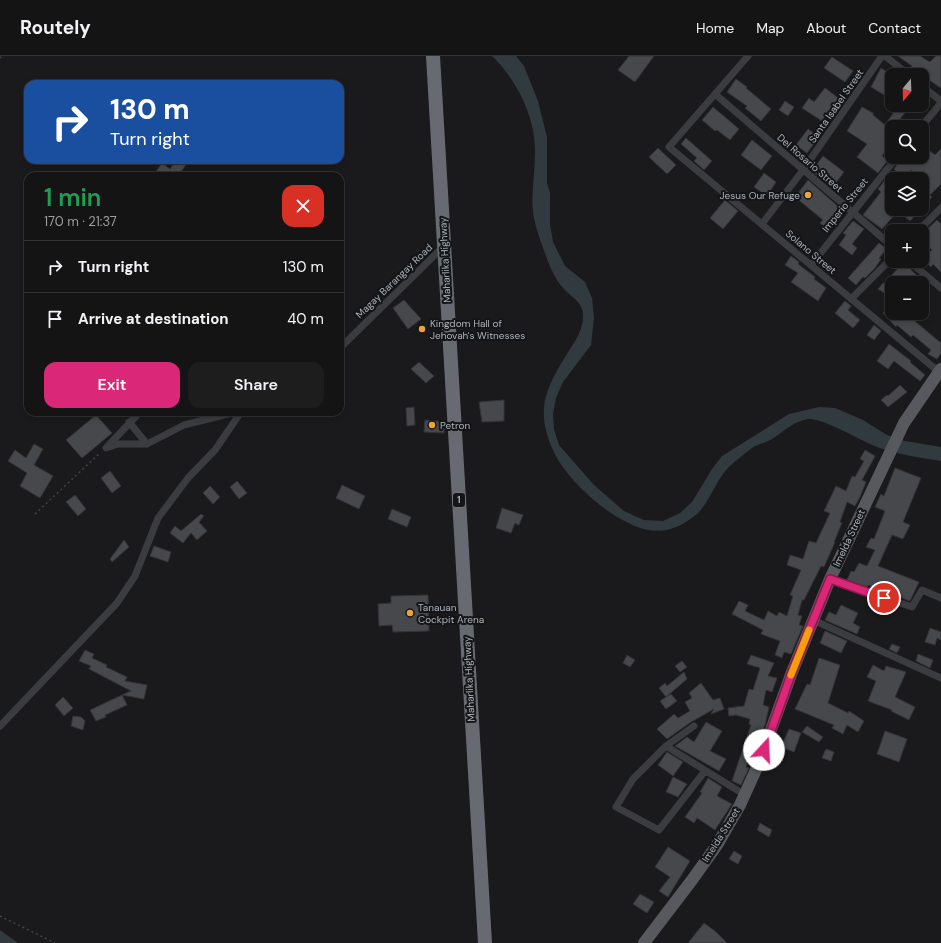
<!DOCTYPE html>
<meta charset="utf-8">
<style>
:root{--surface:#141415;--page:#1d1d1e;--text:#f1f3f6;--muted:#9d9ea0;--line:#333334;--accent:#db2777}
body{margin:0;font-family:"DM Sans",sans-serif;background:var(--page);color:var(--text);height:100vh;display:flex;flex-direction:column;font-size:15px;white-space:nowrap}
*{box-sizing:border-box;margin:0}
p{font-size:13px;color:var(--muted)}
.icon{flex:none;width:22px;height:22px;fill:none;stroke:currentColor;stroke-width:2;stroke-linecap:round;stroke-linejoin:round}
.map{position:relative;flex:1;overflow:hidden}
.sheet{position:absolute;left:24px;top:116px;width:320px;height:244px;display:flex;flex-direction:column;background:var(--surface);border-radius:12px;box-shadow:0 2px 6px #0003,0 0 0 1px var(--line)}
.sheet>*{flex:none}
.guide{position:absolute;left:24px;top:24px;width:320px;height:84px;border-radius:12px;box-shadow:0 2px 6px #0003,0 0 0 1px var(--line);background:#1a4fa0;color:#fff;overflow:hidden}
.needle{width:26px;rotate:199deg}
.controls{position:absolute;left:885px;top:12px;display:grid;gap:8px}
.controls a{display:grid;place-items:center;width:44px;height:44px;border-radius:8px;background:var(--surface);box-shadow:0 2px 6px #0003,0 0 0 1px var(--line);font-size:20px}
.pin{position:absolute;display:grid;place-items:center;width:34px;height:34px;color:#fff;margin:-17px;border:2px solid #fff;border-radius:50%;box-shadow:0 1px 4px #0007}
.me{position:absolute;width:44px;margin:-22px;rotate:20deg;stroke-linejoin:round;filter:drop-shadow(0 0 3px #0008)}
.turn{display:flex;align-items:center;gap:14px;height:84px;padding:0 20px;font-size:18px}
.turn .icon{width:52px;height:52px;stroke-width:2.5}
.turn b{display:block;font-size:28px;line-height:34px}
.round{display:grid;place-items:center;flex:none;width:42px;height:42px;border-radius:12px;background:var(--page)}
.head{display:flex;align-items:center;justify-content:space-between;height:68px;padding:0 20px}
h1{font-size:24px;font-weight:600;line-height:30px;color:#1e9e55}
.button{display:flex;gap:8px;margin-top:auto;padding:8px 20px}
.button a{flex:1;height:46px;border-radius:12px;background:var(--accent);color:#fff;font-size:16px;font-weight:600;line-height:46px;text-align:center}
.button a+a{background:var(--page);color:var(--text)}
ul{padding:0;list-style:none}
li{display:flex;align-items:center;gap:12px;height:52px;padding:0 20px;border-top:1px solid var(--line)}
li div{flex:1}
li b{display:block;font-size:15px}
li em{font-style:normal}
header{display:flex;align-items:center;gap:24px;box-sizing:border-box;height:56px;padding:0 20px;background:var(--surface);border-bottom:1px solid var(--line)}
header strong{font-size:19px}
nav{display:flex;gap:22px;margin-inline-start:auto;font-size:14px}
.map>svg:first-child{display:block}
.water{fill:#303a3f}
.building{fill:#47484c;stroke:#343438}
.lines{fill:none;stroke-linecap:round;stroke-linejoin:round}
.path{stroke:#414347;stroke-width:1.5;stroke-dasharray:2 3;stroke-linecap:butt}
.street{stroke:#3b3c40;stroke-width:7}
.primary{stroke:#57595f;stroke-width:12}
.highway{stroke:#676b71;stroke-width:14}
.route-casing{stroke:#8e194d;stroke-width:10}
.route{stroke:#db2777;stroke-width:7}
.slow{stroke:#f59e0b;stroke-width:7}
.poi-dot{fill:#eba342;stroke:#141517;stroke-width:1.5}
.labels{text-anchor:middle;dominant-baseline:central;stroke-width:4;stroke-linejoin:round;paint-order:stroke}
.shield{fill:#141517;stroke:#7f838a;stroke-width:1}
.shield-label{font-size:9px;font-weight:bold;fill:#adb2bb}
.street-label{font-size:10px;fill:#adb2bb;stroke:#141517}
.poi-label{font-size:10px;fill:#adb2bb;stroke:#141517;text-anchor:start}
</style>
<header>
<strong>Routely</strong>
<nav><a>Home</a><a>Map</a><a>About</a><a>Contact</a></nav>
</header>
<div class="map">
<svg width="941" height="887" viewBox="0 0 941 887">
<rect width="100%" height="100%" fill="#1a1a1c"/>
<path class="water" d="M492,0H516L524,10L538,45L547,81V127L550,137V168L553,186L565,210L585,226L592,242L594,262L591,289L563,326L556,342L553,358L554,373L559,389L594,429L624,455L644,464L663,465L680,457L692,446L712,413L722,400L789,358L819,351L835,352L863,364L887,379L905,385L941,391V405C922,402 902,399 883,393C863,387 825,362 808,363C794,365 783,376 772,383C766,387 758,388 752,392C744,398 734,406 727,413C717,424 712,439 703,451C700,456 695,460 690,463C662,484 637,474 611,457C591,444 562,416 553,394C534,352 547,330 570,293C576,284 583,273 583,260C584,247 571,241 563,232C555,223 550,211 546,200C541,186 535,171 533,156C531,137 535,117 535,97C536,62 517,24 492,0Z
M0,874L18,887H0Z"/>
<path class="building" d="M629,0H654L635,26L618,14Z
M898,0H920L930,6L936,0H941V32L911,12L912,10Z
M832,1L853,15L845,26L824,12Z
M881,12L892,19V31L886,40L871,31Z
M736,23L747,31L746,32L771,53L761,65L745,52L747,50L727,36Z
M825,32L841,44L832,56L829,54L822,65L802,52L809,42L814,46Z
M785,45L794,51L788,60L779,54Z
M885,49H911L900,63L911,71H892V86L882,100L888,104L878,117L857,101L867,88L847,75L862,51L873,57V59L885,69L894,56Z
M713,51L739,73L730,84L717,74L715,75L702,64Z
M808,73L819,81L807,97L796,89Z
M686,82L712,105L704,114L694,105L697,102L681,88Z
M752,84L772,100L761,114L741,99Z
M922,89L935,99L941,93V128L930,139L932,141L922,153V123L911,114L904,122L894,113L902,101H922Z
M658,92L676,109L667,118L649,101Z
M823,100L844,116L832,132L812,115Z
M176,104H189L179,119L181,120H153L162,107L170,113Z
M892,115V153H921L910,165L898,155L882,173L863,159L881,136L878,133Z
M764,117L776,126L767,140L754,131Z
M808,124L842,154L827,173L820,167L823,164L795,141Z
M725,144L738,155L723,173L710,162Z
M937,164L941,168V216L933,208L931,211L923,204L932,194L922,184V178Z
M853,165L864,173L852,188L857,192L852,199L839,189L846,179L843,177Z
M879,187L887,193L879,202L881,203L875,212L865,222L863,221L856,229L848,222Z
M791,200L799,206L798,208L815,221L814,223L826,232L818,245L791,226L798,217L785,209Z
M904,206L906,209L925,227H892L888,223Z
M883,227L890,231L884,237L878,233Z
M404,244L421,263L408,273L393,252Z
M845,245L851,250L848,254L860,264L853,272L835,257Z
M892,246V257H905L941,287V297L937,303L928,298L931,294L913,279L911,281L897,269L896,271L883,257Z
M874,269L881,275L874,284L867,279Z
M889,288L911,305L910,306L925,319L920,325L894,305L888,313L877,305Z
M419,306L434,320L426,327L411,313Z
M900,329L907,336L888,351L881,344L887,339L888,340Z
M504,344V365L482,366L479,346Z
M414,351L415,369L407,370L406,352Z
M96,359L112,377L82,402L66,384Z
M425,364L445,366L444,377L424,376Z
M34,388L43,393L34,409L53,420L40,442L20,430L27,417L8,405L15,394L26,402Z
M865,394L875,400L862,424L866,426L860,441L855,450L847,446L840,466L842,467L834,486H835L824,511L821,510L804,544H802L798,559L802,560L799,569L803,570L791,598L784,596L782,602L775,599L780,585L761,578L763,574L732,558L739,545L748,549L745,555L764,564L768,555L777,560L779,556L787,560L793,540L790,539L801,514L787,509L790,499L803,503L809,485L816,487L830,457L824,455L836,430L846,435L852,420L855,421L864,405L860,403Z
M895,412L921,422L903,466L910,469L903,483L892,479L878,510L919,526L910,545L868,529L867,531L847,524L851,515L854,516L859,507L867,510L875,494L866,491L871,482L874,483L885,455L875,451L881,438L884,440Z
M110,415L121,430L112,437L101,422Z
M237,425L247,437L239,443L230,431Z
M342,429L365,440L359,453L336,442Z
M210,430L220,441L213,448L203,437Z
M75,439L86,453L78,460L66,446Z
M502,452L523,459L519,469L515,467L511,477L496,472Z
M392,453L411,461L407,471L388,463Z
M201,458L204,460L199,466L207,475L197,484L191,477L183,487L170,477L175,470L181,475Z
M124,484L129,491L112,506L110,503Z
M154,490L171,496L168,506L150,500Z
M428,539L429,575L393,576L392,569L379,570L378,548L391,547V540Z
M841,549L858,557L853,567L860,571L857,578L825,564L829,556L836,559Z
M930,572L941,576V584L937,582L935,589L925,586Z
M825,575L847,585L841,597L820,587Z
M892,588L900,591L897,597L889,593Z
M85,594L94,598L92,602L107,609L106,611L127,621L125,625L147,629L144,643L122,639L131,635L89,613L91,610L79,605Z
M918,598L933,604L930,612L916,605Z
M627,599L635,604L630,611L623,607Z
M751,599L774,607L768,620L777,622L772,636L766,634L763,649L769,651L765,669L762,677L758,676L755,684L746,711L749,712L741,729L732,725L751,669L749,668L750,663L736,659L729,660L728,652L744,650L749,633L753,634L760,612L747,608Z
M819,602L840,609L828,647L848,657L849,655L864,665L858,676L847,669L843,678L832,672L834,669L795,653L807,628L810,629Z
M682,605L687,611L680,616L675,610Z
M873,609L884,615L886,610L906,616L895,641L915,651L909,664L891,655L892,654L868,645L876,625L867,621Z
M684,616L687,623L666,641L659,632L665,627L667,630Z
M701,627L713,644L720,642L724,653L711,658L714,653L691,666L667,683L657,673L674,658L678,662L690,655L685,646L692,642L689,637Z
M671,638L677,645L666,653L660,645Z
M122,639L127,649L105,659L106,661L96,665L90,654Z
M63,641L73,652L64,660L55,649Z
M73,660L81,661L85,665L83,674L71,670Z
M706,666L722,675L710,695L726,703L719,715L675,690L687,681L694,686Z
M807,670L823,681L819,686L802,676Z
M789,673L801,677L794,696L781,691Z
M885,675L907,683L899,706L877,698Z
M826,693L834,696L831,705L822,702Z
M667,696L683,706L673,720L658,709Z
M673,721L687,728L678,741L666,736Z
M708,722L722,731L717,740L732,748L715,774L697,762L694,767L685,761L702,737L700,736Z
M760,767L772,774L769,781L757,774Z
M668,791L690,805L668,841L659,835L670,821L655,811Z
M734,795L742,800L738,808L729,803Z
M640,838L654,846L647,857L633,848Z
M704,867L716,876L727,887H688Z"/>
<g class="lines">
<path class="path" d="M0,2L2,0
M35,458L100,397
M0,860L55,887"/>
<path class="street" d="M748,0L669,91L939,316
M885,0L909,19
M922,30L941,45
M715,38L892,190
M921,71L941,47
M762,168L803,114L882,0
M918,175L941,152
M909,205L941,232
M811,209L897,101
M851,243L892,202
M340,292L444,190
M129,366L147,388
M107,391L140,356
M106,392L118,388H147L184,369L236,356
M830,523L912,551L922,534L941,542
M813,564L941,622
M0,670L117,547L135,520L158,462L188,422L215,394L241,356
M694,670L666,690L745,739
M666,690L633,723L616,751L659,774L705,715"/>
<path class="primary" d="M644,887L692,824L717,789L740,749L759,707L792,616L830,523L904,367L941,313"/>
<path class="highway" d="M433,0L485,887"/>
</g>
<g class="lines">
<defs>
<path id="route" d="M764,694L792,616L830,523L884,542"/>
</defs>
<use href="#route" class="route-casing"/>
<use href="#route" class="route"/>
<path class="slow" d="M791,619L809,574"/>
</g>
<g class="poi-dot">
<circle cx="808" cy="139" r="4"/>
<circle cx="422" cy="273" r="4"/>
<circle cx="432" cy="369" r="4"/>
<circle cx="410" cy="557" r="4"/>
</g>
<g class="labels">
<rect class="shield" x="453" y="437" width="12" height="14" rx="3"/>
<g class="shield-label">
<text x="459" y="444">1</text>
</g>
<g class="street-label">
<text transform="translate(836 50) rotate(-55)">Santa Isabel Street</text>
<text transform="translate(810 107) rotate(41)">Del Rosario Street</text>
<text transform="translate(845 149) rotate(-51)">Imperio Street</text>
<text transform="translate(811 196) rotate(40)">Solano Street</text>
<text transform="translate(445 204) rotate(-93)">Maharlika Highway</text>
<text transform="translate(394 225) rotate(-44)">Magay Barangay Road</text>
<text transform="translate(849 482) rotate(-65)">Imelda Street</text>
<text transform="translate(469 623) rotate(-93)">Maharlika Highway</text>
<text transform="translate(721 779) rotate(-58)">Imelda Street</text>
</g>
<g class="poi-label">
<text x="800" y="139" text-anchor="end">Jesus Our Refuge</text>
<text x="430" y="267">Kingdom Hall of<tspan x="430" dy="12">Jehovah's Witnesses</tspan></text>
<text x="440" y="369">Petron</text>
<text x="418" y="551">Tanauan<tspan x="418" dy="12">Cockpit Arena</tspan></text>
</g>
</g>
</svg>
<div class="controls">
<a><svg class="needle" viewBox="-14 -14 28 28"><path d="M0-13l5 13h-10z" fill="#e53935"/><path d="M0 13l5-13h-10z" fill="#9d9ea0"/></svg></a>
<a><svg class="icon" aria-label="search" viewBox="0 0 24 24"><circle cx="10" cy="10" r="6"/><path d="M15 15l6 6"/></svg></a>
<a><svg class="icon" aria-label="layers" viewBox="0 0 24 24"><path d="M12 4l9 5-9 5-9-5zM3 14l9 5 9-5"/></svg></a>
<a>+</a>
<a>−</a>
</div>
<div class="pin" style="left:884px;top:542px;background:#d93025"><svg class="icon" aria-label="arrive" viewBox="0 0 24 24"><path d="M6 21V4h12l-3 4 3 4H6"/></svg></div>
<svg class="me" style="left:764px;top:694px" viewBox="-20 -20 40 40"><circle r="19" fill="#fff"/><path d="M0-13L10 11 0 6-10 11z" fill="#db2777"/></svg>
<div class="guide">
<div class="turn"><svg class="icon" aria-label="right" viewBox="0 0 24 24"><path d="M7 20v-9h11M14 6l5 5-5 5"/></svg><div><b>130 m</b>Turn right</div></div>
</div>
<section class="sheet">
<div class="head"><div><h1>1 min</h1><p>170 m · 21:37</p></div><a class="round" style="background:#d93025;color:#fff"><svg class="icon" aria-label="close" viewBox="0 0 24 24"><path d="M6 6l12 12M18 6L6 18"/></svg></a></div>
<ul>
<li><svg class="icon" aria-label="right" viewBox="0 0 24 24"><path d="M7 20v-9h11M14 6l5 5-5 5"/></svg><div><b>Turn right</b></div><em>130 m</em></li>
<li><svg class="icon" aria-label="arrive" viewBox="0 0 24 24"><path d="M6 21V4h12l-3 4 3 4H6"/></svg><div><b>Arrive at destination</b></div><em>40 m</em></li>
</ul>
<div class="button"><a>Exit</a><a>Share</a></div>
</section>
</div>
